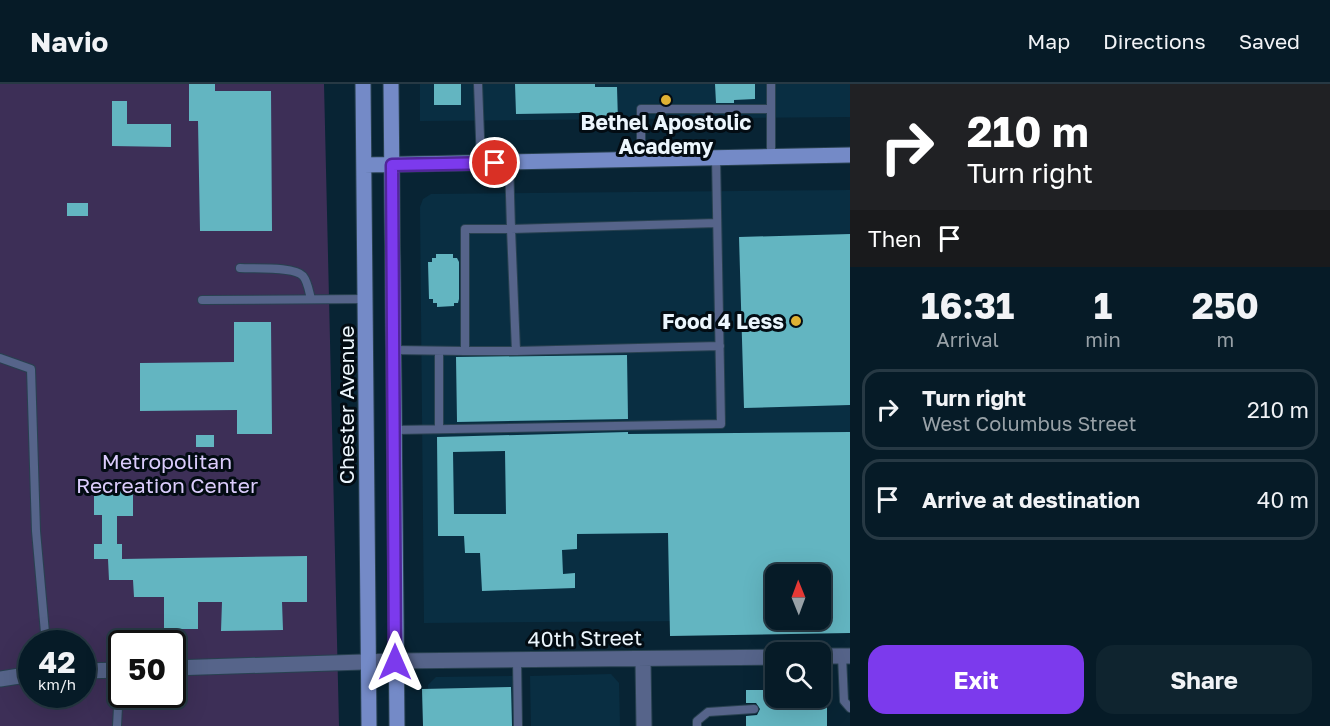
<!DOCTYPE html>
<style>
:root{--surface:#061b27;--page:#0f242f;--text:#f1f3f6;--muted:#98a1a7;--line:#273944;--accent:#7c3aed}
body{margin:0;font-family:"Golos Text",sans-serif;background:var(--page);color:var(--text);height:100vh;display:flex;flex-direction:column;font-size:22px;white-space:nowrap}
*{box-sizing:border-box;margin:0}
p{font-size:20px;color:var(--muted)}
.icon{flex:none;width:33px;height:33px;fill:none;stroke:currentColor;stroke-width:2;stroke-linecap:round;stroke-linejoin:round}
.map{position:relative;flex:1;overflow:hidden}
.side{display:flex;flex-direction:column;background:var(--surface);width:480px}
.side>*{flex:none}
.guide{background:#202124;color:#fff;overflow:hidden}
.needle{width:39px;rotate:359deg}
.fabs{position:absolute;left:765px;top:480px;display:grid;gap:12px}
.fabs a{display:grid;place-items:center;width:66px;height:66px;border-radius:12px;background:var(--surface);box-shadow:0 6px 24px #0002,0 0 0 2px var(--line);font-size:30px}
.speed{position:absolute;left:18px;top:546px;display:flex;gap:12px;font-size:30px;font-weight:700;text-align:center}
.speed>*{display:grid;place-content:center;width:78px;height:78px;border-radius:50%;background:var(--surface);box-shadow:0 6px 24px #0002,0 0 0 2px var(--line);line-height:1}
.speed small{font-size:15px;font-weight:400}
.speed .limit{border:3px solid #111;border-radius:9px;background:#fff;color:#111}
.pin{position:absolute;display:grid;place-items:center;width:51px;height:51px;color:#fff;margin:-26px;border:3px solid #fff;border-radius:50%;box-shadow:0 2px 6px #0007}
.me{position:absolute;width:66px;margin:-33px;rotate:0deg;stroke-linejoin:round;filter:drop-shadow(0 0 4px #0008)}
.turn{display:flex;align-items:center;gap:21px;height:126px;padding:0 18px;font-size:27px}
.turn .icon{width:78px;height:78px;stroke-width:2.5}
.turn b{display:block;font-size:42px;line-height:51px}
.then{display:flex;align-items:center;height:57px;padding:0 18px;background:#0003;gap:12px;font-size:22px}
.eta{display:flex;justify-content:space-evenly;align-items:center;height:102px;text-align:center}
.eta b{font-size:36px;font-weight:700;line-height:42px}
.primary-button{display:flex;gap:12px;margin-top:auto;padding:12px 18px}
.primary-button a{flex:1;height:69px;border-radius:18px;background:var(--accent);color:#fff;font-size:24px;font-weight:700;line-height:69px;text-align:center}
.primary-button a+a{background:var(--page);color:var(--text)}
ul{padding:0;list-style:none}
li{display:flex;align-items:center;gap:18px;height:81px;margin:0 12px 9px;padding:0 6px;border:3px solid var(--line);border-radius:18px}
li div{flex:1}
li b{display:block;font-size:22px}
li em{font-style:normal}
header{display:flex;align-items:center;gap:36px;box-sizing:border-box;height:84px;padding:0 30px;background:var(--surface);border-bottom:2px solid var(--line)}
header strong{font-size:28px}
nav{display:flex;gap:33px;margin-inline-start:auto;font-size:21px}
main{display:flex;flex:1;min-height:0}
.map>svg:first-child{display:block}
.built{fill:#092e42}
.green{fill:#3d2f57;fill-rule:evenodd}
.building{fill:#63b5c1;fill-rule:evenodd}
.lines{fill:none;stroke-linecap:round;stroke-linejoin:round}
.lane-casing{stroke:#284150;stroke-width:10}
.street-casing{stroke:#284150;stroke-width:17}
.secondary-casing{stroke:#284150;stroke-width:17}
.lane{stroke:#56648a;stroke-width:8}
.street{stroke:#56648a;stroke-width:15}
.secondary{stroke:#748ac7;stroke-width:15}
.route-casing{stroke:#51269a;stroke-width:15}
.route{stroke:#7c3aed;stroke-width:10}
.poi-dot{fill:#deb133;stroke:#030c13;stroke-width:2}
.labels{text-anchor:middle;dominant-baseline:central;stroke-width:6;stroke-linejoin:round;paint-order:stroke}
.poi-label{font-size:21px;font-weight:bold;fill:#ecf6fd;stroke:#030c13}
.street-label{font-size:21px;fill:#ecf6fd;stroke:#030c13}
.park-label{font-size:21px;fill:#dbccfc;stroke:#030c13}
</style>
<header>
<strong>Navio</strong>
<nav><a>Map</a><a>Directions</a><a>Saved</a></nav>
</header>
<main>
<div class="map">
<svg width="850" height="642" viewBox="0 0 850 642">
<rect width="100%" height="100%" fill="#082434"/>
<path class="built" d="M420,0H850V33L420,37Z
M850,106V535L820,490H776V536H814L424,539L420,123L423,115L431,110Z
M611,590L619,599L620,642H531L530,592Z
M516,592L517,642H429L428,601L436,593Z"/>
<path class="green" d="M0,0H324L339,642H0ZM32,560H82V610H32ZM122,560H172V610H122Z"/>
<path class="building" d="M189,0H215V7H271L272,147H200L198,37H189Z
M434,0H461V21H434Z
M515,0H595V3H617L618,37L595,38V42L580,43V29L516,30Z
M715,0H755V15L734,16V19H716Z
M112,17H127V40H171V63L112,62Z
M67,119H88V132H67Z
M850,150V321L744,324L739,153Z
M436,170H453V174H457L459,178V215L458,219H454V222L437,223V219H433V215H429L428,178H432V174H436Z
M234,238H271L272,350H237V326L140,327V279L234,278Z
M627,271L628,335L457,338L456,273Z
M628,348V350L850,348V549L670,552L668,449L577,450V465L562,466L563,490L575,489V504L482,507L480,469H465L464,452H438L437,353ZM505,367L506,430H454L453,368ZM820,480V536H776V481Z
M196,351H214V363H196Z
M94,398H133V432H117V460H122V475L307,472V518H282L283,546L221,547L222,518H198V545H164V513H134L133,496H109L108,475H94V460H102V431H94Z
M511,603L512,642H423L422,605Z
M746,606H770V614H827V642H746V632L757,631L760,625L756,619H746Z"/>
<g class="lines">
<defs>
<path id="lane" d="M478,0L481,79
M771,0V25
M641,75V25H771V73
M509,78L511,145H465V267H516L511,145L717,139
M240,184C254,185 294,182 303,192C308,198 309,208 311,215
M202,216L366,215
M394,266L465,267
M516,267L720,262
M0,274L31,285L36,447L46,560
M439,345V267
M395,346L721,340L716,74
M842,572L844,617L850,624
M517,576L518,642
M117,642L120,586
M697,642V637L708,628L754,625"/>
<path id="street" d="M820,572H850
M643,575L644,642
M172,584L395,577L776,573
M82,587L122,586
M0,595L32,590"/>
<path id="secondary" d="M363,0L369,642
M391,0L397,642
M364,81L850,71"/>
</defs>
<use href="#lane" class="lane-casing"/>
<use href="#street" class="street-casing"/>
<use href="#secondary" class="secondary-casing"/>
<use href="#lane" class="lane"/>
<use href="#street" class="street"/>
<use href="#secondary" class="secondary"/>
</g>
<g class="lines">
<defs>
<path id="route" d="M395,578L392,81L495,79"/>
</defs>
<use href="#route" class="route-casing"/>
<use href="#route" class="route"/>
</g>
<g class="poi-dot">
<circle cx="666" cy="16" r="6"/>
<circle cx="796" cy="237" r="6"/>
</g>
<g class="labels">
<g class="poi-label">
<text x="666" y="38">Bethel Apostolic<tspan x="666" dy="24">Academy</tspan></text>
<text x="784" y="237" text-anchor="end">Food 4 Less</text>
</g>
<g class="street-label">
<text transform="translate(346 321) rotate(-90)">Chester Avenue</text>
<text transform="translate(585 554) rotate(-1)">40th Street</text>
</g>
<g class="park-label">
<text x="167" y="377">Metropolitan<tspan x="167" dy="24">Recreation Center</tspan></text>
</g>
</g>
</svg>
<div class="fabs">
<a><svg class="needle" viewBox="-14 -14 28 28"><path d="M0-13l5 13h-10z" fill="#e53935"/><path d="M0 13l5-13h-10z" fill="#98a1a7"/></svg></a>
<a><svg class="icon" aria-label="search" viewBox="0 0 24 24"><circle cx="10" cy="10" r="6"/><path d="M15 15l6 6"/></svg></a>
</div>
<div class="speed"><div>42<small>km/h</small></div><div class="limit">50</div></div>
<div class="pin" style="left:495px;top:79px;background:#d93025"><svg class="icon" aria-label="arrive" viewBox="0 0 24 24"><path d="M6 21V4h12l-3 4 3 4H6"/></svg></div>
<svg class="me" style="left:395px;top:578px" viewBox="-20 -20 40 40"><path d="M0-17L14 15 0 8-14 15z" fill="#7c3aed" stroke="#fff" stroke-width="4"/></svg>
</div>
<section class="side">
<div class="guide">
<div class="turn"><svg class="icon" aria-label="right" viewBox="0 0 24 24"><path d="M7 20v-9h11M14 6l5 5-5 5"/></svg><div><b>210 m</b>Turn right</div></div>
<div class="then">Then<svg class="icon" aria-label="arrive" viewBox="0 0 24 24"><path d="M6 21V4h12l-3 4 3 4H6"/></svg></div>
</div>
<div class="eta">
<div><b>16:31</b><p>Arrival</p></div>
<div><b>1</b><p>min</p></div>
<div><b>250</b><p>m</p></div>
</div>
<ul>
<li><svg class="icon" aria-label="right" viewBox="0 0 24 24"><path d="M7 20v-9h11M14 6l5 5-5 5"/></svg><div><b>Turn right</b><p>West Columbus Street</p></div><em>210 m</em></li>
<li><svg class="icon" aria-label="arrive" viewBox="0 0 24 24"><path d="M6 21V4h12l-3 4 3 4H6"/></svg><div><b>Arrive at destination</b></div><em>40 m</em></li>
</ul>
<div class="primary-button"><a>Exit</a><a>Share</a></div>
</section>
</main>
